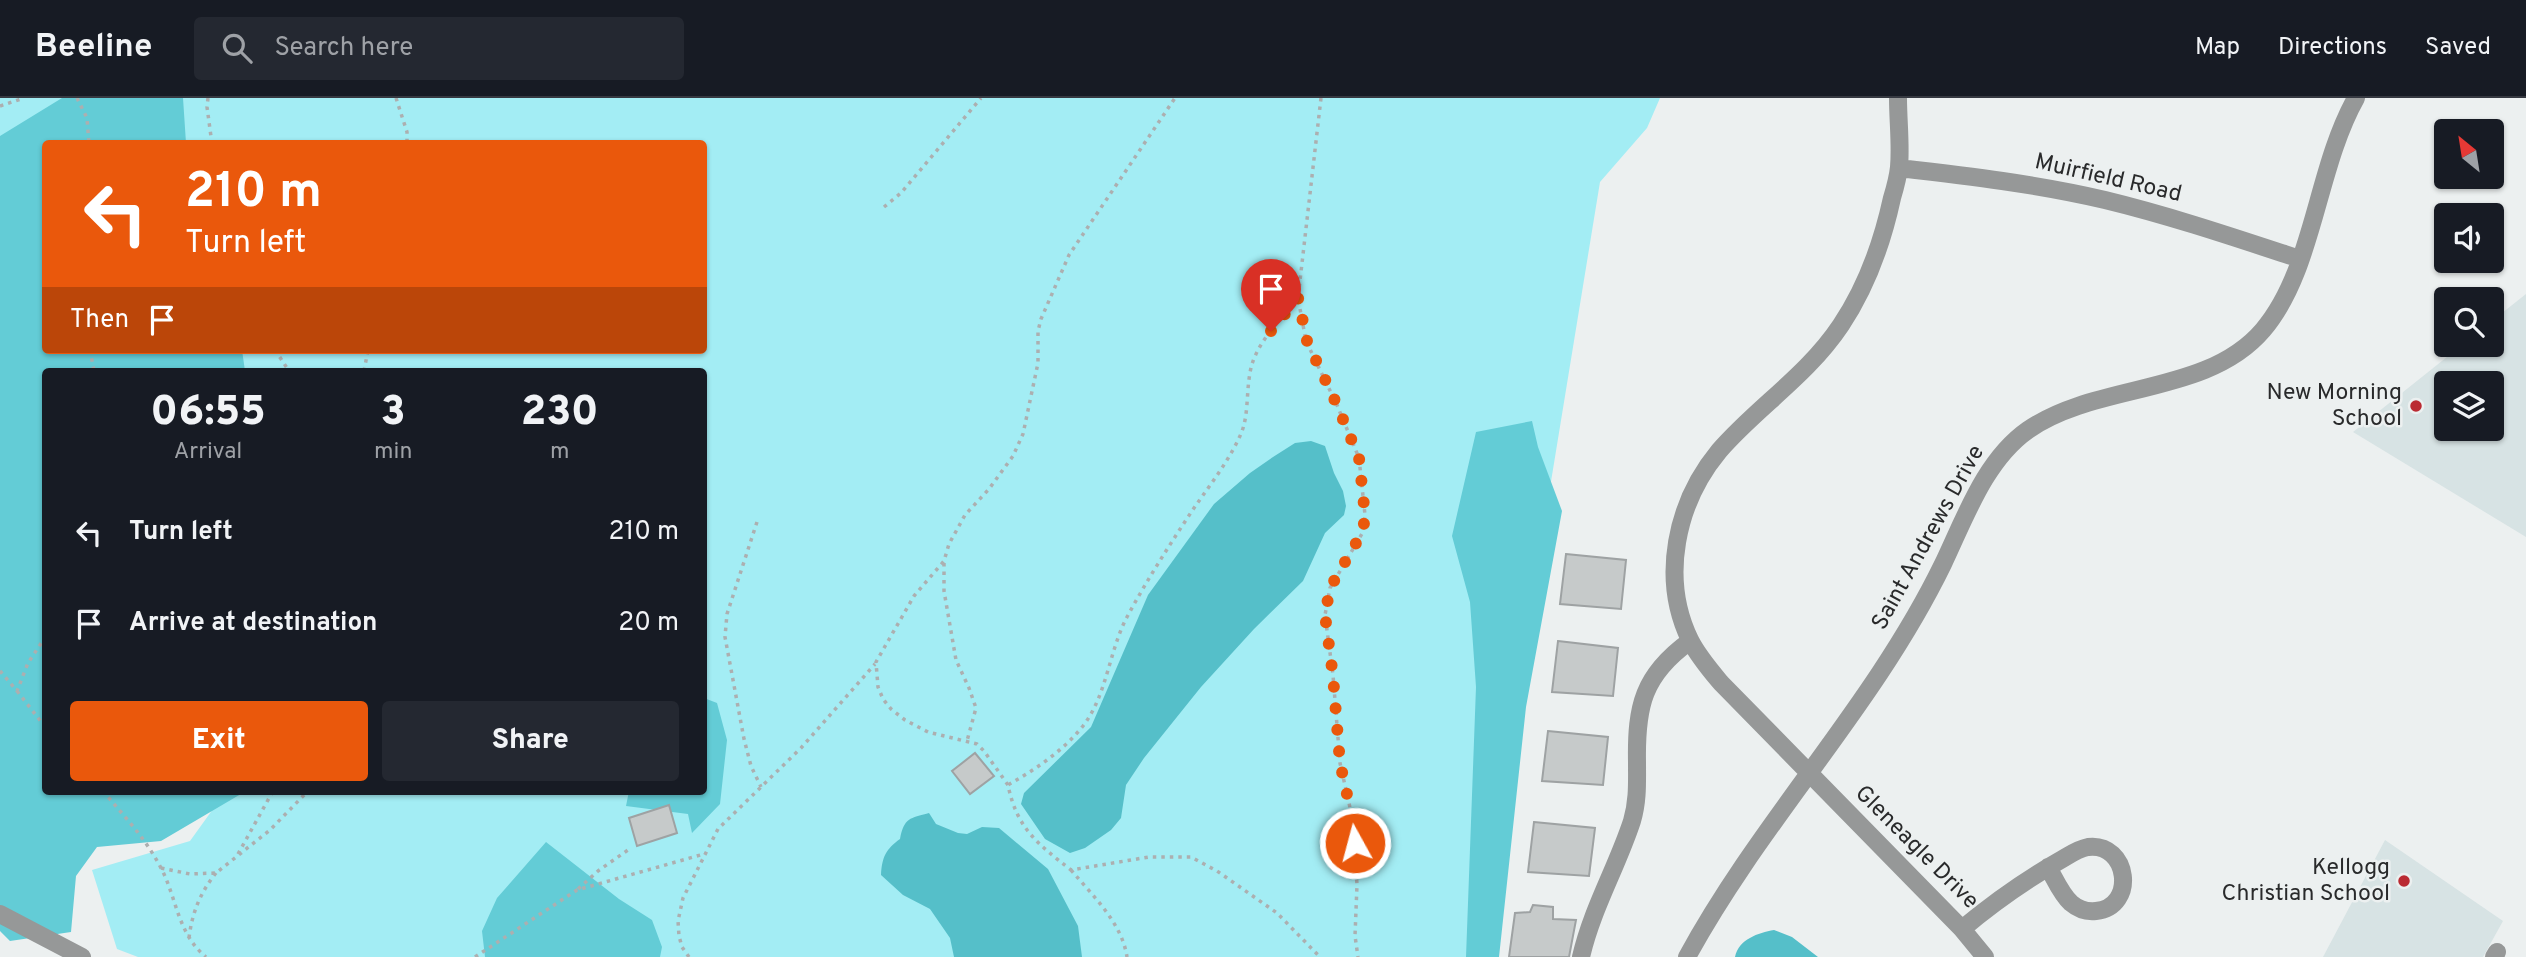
<!DOCTYPE html>
<style>
:root{--surface:#171b24;--page:#242831;--text:#f1f3f6;--muted:#9ea1a6;--line:#363941;--accent:#ea580c}
body{margin:0;font-family:Overpass,sans-serif;background:var(--page);color:var(--text);height:100vh;display:flex;flex-direction:column;font-size:26px;white-space:nowrap}
*{box-sizing:border-box;margin:0}
p{font-size:23px;color:var(--muted)}
.icon{flex:none;width:38px;height:38px;fill:none;stroke:currentColor;stroke-width:2;stroke-linecap:round;stroke-linejoin:round}
.map{position:relative;flex:1;overflow:hidden}
.details{position:absolute;left:42px;top:270px;width:665px;height:427px;display:flex;flex-direction:column;background:var(--surface);border-radius:7px;box-shadow:0 2px 5px #0004}
.details>*{flex:none}
.banner{position:absolute;left:42px;top:42px;width:665px;height:214px;border-radius:7px;box-shadow:0 2px 5px #0004;background:#ea580c;color:#fff;overflow:hidden}
.needle{width:46px;rotate:330deg}
.tools{position:absolute;left:2434px;top:21px;display:grid;gap:14px}
.tools a{display:grid;place-items:center;width:70px;height:70px;border-radius:7px;background:var(--surface);box-shadow:0 2px 5px #0004;font-size:35px}
.pin{position:absolute;display:grid;place-items:center;width:60px;height:60px;color:#fff;margin:-72px -30px;border-radius:50% 50% 50% 0;rotate:-45deg;box-shadow:0 0 7px #0007}
.pin .icon{rotate:45deg}
.me{position:absolute;width:77px;margin:-38px;rotate:353deg;stroke-linejoin:round;filter:drop-shadow(0 0 5px #0008)}
.turn{display:flex;align-items:center;gap:24px;height:147px;padding:0 28px;font-size:32px}
.turn .icon{width:91px;height:91px;stroke-width:2.5}
.turn b{display:block;font-size:49px;line-height:60px}
.then{display:flex;align-items:center;height:66px;padding:0 28px;background:#0003;gap:14px;font-size:26px}
.eta{display:flex;justify-content:space-evenly;align-items:center;height:119px;text-align:center}
.eta b{font-size:42px;font-weight:800;line-height:49px}
.action{display:flex;gap:14px;margin-top:auto;padding:14px 28px}
.action a{flex:1;height:80px;border-radius:7px;background:var(--accent);color:#fff;font-size:28px;font-weight:800;line-height:80px;text-align:center}
.action a+a{background:var(--page);color:var(--text)}
ul{padding:0;list-style:none}
li{display:flex;align-items:center;gap:21px;height:91px;padding:0 28px}
li div{flex:1}
li b{display:block;font-size:26px}
li em{font-style:normal}
header{display:flex;align-items:center;gap:42px;box-sizing:border-box;height:98px;padding:0 35px;background:var(--surface);border-bottom:2px solid var(--line)}
header strong{font-size:33px}
nav{display:flex;gap:38px;margin-inline-start:auto;font-size:24px}
.search{width:490px;height:63px;background:var(--page);display:flex;align-items:center;gap:18px;box-sizing:border-box;padding:0 24px;border-radius:7px;color:var(--muted);font-size:26px}
.map>svg:first-child{display:block}
.built{fill:#d7e3e4;fill-rule:evenodd}
.green{fill:#a3edf4;fill-rule:evenodd}
.forest{fill:#63ccd6}
.water{fill:#55bfc9}
.building{fill:#c6caca;stroke:#9ea2a3;stroke-width:2}
.lines{fill:none;stroke-linecap:round;stroke-linejoin:round}
.path{stroke:#acafb0;stroke-width:3.5;stroke-dasharray:3.5 5;stroke-linecap:butt}
.minor{stroke:#969898;stroke-width:18}
.route{stroke:#ea580c;stroke-width:12;stroke-dasharray:0 21.6}
.poi-dot{fill:#ba2a32;stroke:#ecf0f0;stroke-width:2.5}
.labels{text-anchor:middle;dominant-baseline:central;stroke-width:5;stroke-linejoin:round;paint-order:stroke}
.street-label{font-size:23px;fill:#292a2b;stroke:#ecf0f0}
.poi-label{font-size:23px;fill:#292a2b;stroke:#ecf0f0;text-anchor:end}
</style>
<header>
<strong>Beeline</strong>
<div class="search"><svg class="icon" aria-label="search" viewBox="0 0 24 24"><circle cx="10" cy="10" r="6"/><path d="M15 15l6 6"/></svg>Search here</div>
<nav><a>Map</a><a>Directions</a><a>Saved</a></nav>
</header>
<div class="map">
<svg width="2526" height="859" viewBox="0 0 2526 859">
<rect width="100%" height="100%" fill="#ecf0f0"/>
<path class="built" d="M2526,196V439L2353,334L2462,247H2492V223ZM2446,285H2492V331H2446Z
M2385,742L2503,823L2483,859H2323Z"/>
<path class="green" d="M0,0H1660L1647,30L1600,84L1521,567L1483,859H138L117,851L92,772L190,743L226,693H704V273H46L45,447L0,472ZM46,46H704V252H46Z"/>
<path class="forest" d="M62,0H183L186,45L46,46V252H242L245,273H46V693H246L161,743L97,749L76,778L71,834L10,843L0,833V38Z
M1532,323L1538,349L1562,413L1526,609L1499,859H1466L1476,589L1470,504L1452,438L1476,334Z
M704,600L717,605L727,642L720,706L692,735L688,716L626,708L629,693H704Z
M546,744L619,801L652,822L662,849L660,859H485L482,833L497,800Z"/>
<path class="water" d="M1311,343L1325,348L1334,375L1343,393L1346,408L1344,417L1325,435L1303,483L1254,531L1201,589L1144,660L1126,687L1121,720L1111,732L1085,750L1070,755L1045,741L1021,706L1024,695L1091,629L1148,497L1214,406L1250,375L1273,359L1295,345Z
M929,715L936,726L958,735L967,736L982,729L999,730L1048,771L1078,828L1082,859H954L950,840L930,811L903,797L881,777C882,759 886,751 900,741C904,720 910,720 929,715Z
M1774,832L1792,839L1818,859H1735C1739,841 1758,835 1774,832Z"/>
<path class="building" d="M1566,456L1626,462L1621,511L1560,506Z
M1558,543L1618,550L1613,598L1552,594Z
M1548,633L1608,639L1603,687L1542,683Z
M975,655L994,678L970,696L952,673Z
M669,707L677,735L637,748L629,720Z
M1534,724L1595,730L1589,778L1528,774Z
M1533,807L1553,809V821L1576,822L1569,859H1509L1515,815L1530,814Z"/>
<g class="lines">
<path class="path" d="M77,0L87,20L89,46
M208,0L207,9L212,46
M396,0L407,34V46
M1321,0L1298,200L1306,243L1337,307L1359,360L1365,417L1363,434L1330,490L1325,517L1333,577L1340,665L1353,723L1357,787L1355,838L1358,859
M0,8L24,0
M884,109L901,95L981,0
M1298,200C1281,221 1254,247 1250,275C1246,296 1249,319 1240,338C1228,364 1210,387 1194,410C1170,446 1147,482 1127,519C1109,553 1107,597 1083,628C1063,653 1036,671 1008,687C1017,731 1038,746 1071,772L1149,759H1191L1217,773L1277,815L1320,859
M90,252L94,273
M275,252L289,273
M364,273L368,252
M757,424L727,516L725,539L744,641L751,668L761,689
M944,465V493L956,562L969,590L976,610L967,643
M0,573L17,593L28,565L46,538
M17,593L46,630
M1008,687L984,653L977,646L928,634L905,622L891,611L883,601L878,589L876,564L914,498L944,463L949,446L965,417L989,391L1013,358L1023,336L1038,265V233L1041,221L1069,157L1175,0
M103,693C124,718 147,742 162,772C177,802 178,836 206,859
M238,756L273,693
M161,770L190,776L216,775L270,732L308,693
M1071,772C1093,798 1122,825 1127,859
M578,791L598,773L628,752
M189,840C192,815 200,795 216,775
M475,859L577,792L704,756
M689,859L682,849L679,838L678,823L683,800L718,731L801,650L875,566"/>
<path class="minor" d="M1898,0C1898,23 1901,47 1899,69C1898,79 1895,90 1892,100C1882,146 1867,188 1841,227C1807,278 1757,309 1719,353C1676,405 1660,480 1690,542C1698,558 1710,572 1721,585L1962,831L1985,859
M1899,70C1968,78 2037,86 2105,102C2171,118 2236,140 2300,161
M0,816L82,859
M1962,831C1993,805 2024,783 2059,763C2068,758 2077,751 2088,749C2129,744 2137,809 2096,813C2087,814 2078,811 2071,805C2061,796 2055,781 2048,769
M1581,859C1592,811 1617,769 1632,723C1638,703 1637,684 1637,664C1636,608 1643,577 1690,543
M1687,859C1762,721 1874,608 1943,466C1965,420 1985,362 2028,332C2097,284 2207,298 2263,232C2314,172 2316,71 2356,0
M2494,859L2497,854"/>
</g>
<g class="lines">
<path class="route" d="M1271,233L1298,200L1307,243L1337,307L1359,360L1365,417L1363,433L1330,490L1325,517L1333,578L1340,665L1353,723L1355,745"/>
</g>
<g class="poi-dot">
<circle cx="2416" cy="308" r="7"/>
<circle cx="2404" cy="783" r="7"/>
</g>
<g class="labels">
<g class="street-label">
<text transform="translate(2108 81) rotate(13)">Muirfield Road</text>
<text transform="translate(1929 440) rotate(-61)">Saint Andrews Drive</text>
<text transform="translate(1916 750) rotate(45)">Gleneagle Drive</text>
</g>
<g class="poi-label">
<text x="2402" y="295">New Morning<tspan x="2402" dy="26">School</tspan></text>
<text x="2390" y="770">Kellogg<tspan x="2390" dy="26">Christian School</tspan></text>
</g>
</g>
</svg>
<div class="tools">
<a><svg class="needle" viewBox="-14 -14 28 28"><path d="M0-13l5 13h-10z" fill="#e53935"/><path d="M0 13l5-13h-10z" fill="#9ea1a6"/></svg></a>
<a><svg class="icon" aria-label="sound" viewBox="0 0 24 24"><path d="M4 9h4l5-4v14l-5-4H4zM17 9q2 3 0 6"/></svg></a>
<a><svg class="icon" aria-label="search" viewBox="0 0 24 24"><circle cx="10" cy="10" r="6"/><path d="M15 15l6 6"/></svg></a>
<a><svg class="icon" aria-label="layers" viewBox="0 0 24 24"><path d="M12 4l9 5-9 5-9-5zM3 14l9 5 9-5"/></svg></a>
</div>
<div class="pin" style="left:1271px;top:233px;background:#d93025"><svg class="icon" aria-label="arrive" viewBox="0 0 24 24"><path d="M6 21V4h12l-3 4 3 4H6"/></svg></div>
<svg class="me" style="left:1355px;top:745px" viewBox="-20 -20 40 40"><circle r="17" fill="#ea580c" stroke="#fff" stroke-width="3"/><path d="M0-11L8 9 0 5-8 9z" fill="#fff"/></svg>
<div class="banner">
<div class="turn"><svg class="icon" aria-label="left" viewBox="0 0 24 24"><path d="M17 20v-9H6M10 6l-5 5 5 5"/></svg><div><b>210 m</b>Turn left</div></div>
<div class="then">Then<svg class="icon" aria-label="arrive" viewBox="0 0 24 24"><path d="M6 21V4h12l-3 4 3 4H6"/></svg></div>
</div>
<section class="details">
<div class="eta">
<div><b>06:55</b><p>Arrival</p></div>
<div><b>3</b><p>min</p></div>
<div><b>230</b><p>m</p></div>
</div>
<ul>
<li><svg class="icon" aria-label="left" viewBox="0 0 24 24"><path d="M17 20v-9H6M10 6l-5 5 5 5"/></svg><div><b>Turn left</b></div><em>210 m</em></li>
<li><svg class="icon" aria-label="arrive" viewBox="0 0 24 24"><path d="M6 21V4h12l-3 4 3 4H6"/></svg><div><b>Arrive at destination</b></div><em>20 m</em></li>
</ul>
<div class="action"><a>Exit</a><a>Share</a></div>
</section>
</div>
